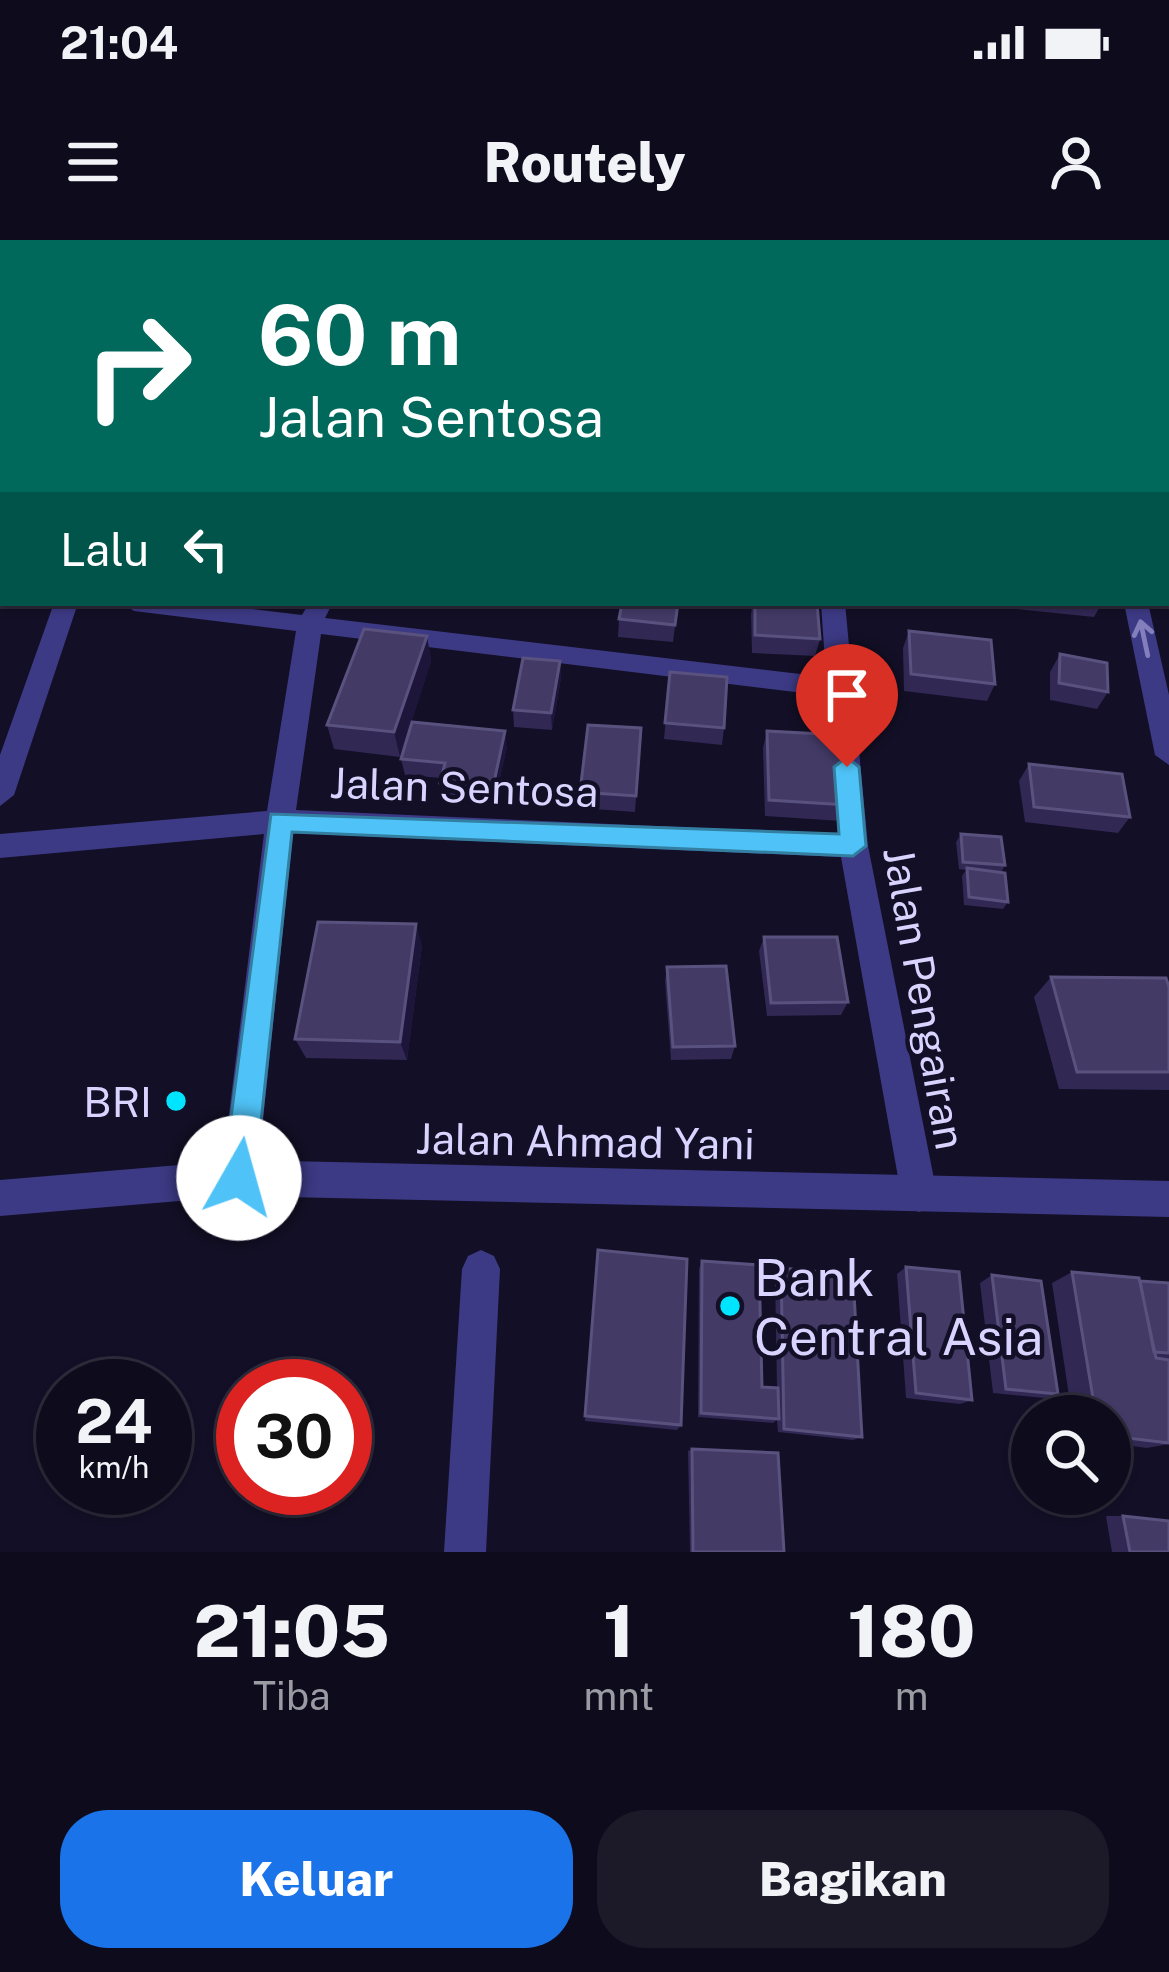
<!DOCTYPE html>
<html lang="id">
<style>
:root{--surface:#0e0b1c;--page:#1c1929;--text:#f1f3f6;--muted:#9b9ba3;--line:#2e2b3b;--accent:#1a73e8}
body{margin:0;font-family:"Public Sans",sans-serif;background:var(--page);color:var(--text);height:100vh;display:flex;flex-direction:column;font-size:45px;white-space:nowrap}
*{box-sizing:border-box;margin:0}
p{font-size:39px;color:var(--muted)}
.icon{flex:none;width:66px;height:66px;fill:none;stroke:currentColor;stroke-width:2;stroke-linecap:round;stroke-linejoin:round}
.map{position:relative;height:1312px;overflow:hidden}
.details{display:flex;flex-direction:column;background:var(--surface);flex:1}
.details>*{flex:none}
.guide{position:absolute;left:0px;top:0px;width:1170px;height:366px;box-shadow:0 3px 9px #0004,0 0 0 3px var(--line);background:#00695c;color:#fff;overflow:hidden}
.controls{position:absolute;left:1011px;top:1155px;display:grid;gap:24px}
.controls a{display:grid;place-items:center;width:120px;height:120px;border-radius:50%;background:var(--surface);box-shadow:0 3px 9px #0004,0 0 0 3px var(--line);font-size:60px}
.speed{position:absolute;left:36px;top:1119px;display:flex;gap:24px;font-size:60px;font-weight:700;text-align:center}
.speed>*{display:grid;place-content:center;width:156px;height:156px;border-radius:50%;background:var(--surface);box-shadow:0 3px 9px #0004,0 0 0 3px var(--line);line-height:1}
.speed small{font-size:30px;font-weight:400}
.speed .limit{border:18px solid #d22;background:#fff;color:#111}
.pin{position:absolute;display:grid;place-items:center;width:102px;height:102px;color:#fff;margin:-123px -51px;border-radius:50% 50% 50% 0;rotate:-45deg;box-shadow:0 0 12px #0007}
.pin .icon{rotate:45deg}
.me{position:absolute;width:132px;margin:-66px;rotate:7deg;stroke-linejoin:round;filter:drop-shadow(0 0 9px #0008)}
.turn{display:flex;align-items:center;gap:42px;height:252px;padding:0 60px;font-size:54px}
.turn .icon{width:156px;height:156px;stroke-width:2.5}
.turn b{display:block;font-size:84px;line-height:102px}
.then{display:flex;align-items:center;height:114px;padding:0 60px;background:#0003;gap:24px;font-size:45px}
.eta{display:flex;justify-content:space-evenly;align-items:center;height:204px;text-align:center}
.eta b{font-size:72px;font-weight:800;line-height:84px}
.primary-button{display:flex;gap:24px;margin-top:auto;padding:24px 60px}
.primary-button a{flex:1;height:138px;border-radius:48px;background:var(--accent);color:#fff;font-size:48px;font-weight:800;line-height:138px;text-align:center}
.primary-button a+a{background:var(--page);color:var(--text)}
.status{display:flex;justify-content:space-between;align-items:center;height:84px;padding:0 60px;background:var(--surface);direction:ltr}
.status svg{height:33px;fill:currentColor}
header{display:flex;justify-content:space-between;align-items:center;height:156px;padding:0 60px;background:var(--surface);font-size:54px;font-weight:800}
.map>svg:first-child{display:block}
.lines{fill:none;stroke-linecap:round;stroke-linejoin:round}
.service{fill:#3d3a85;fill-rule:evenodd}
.minor{fill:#3d3a85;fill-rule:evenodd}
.tertiary{fill:#3d3a85;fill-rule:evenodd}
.wall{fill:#312854}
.shaded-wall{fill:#1d163a}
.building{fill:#433a66;stroke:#5a527e;stroke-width:3}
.oneway{stroke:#837fbc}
.route{fill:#4fc3f7;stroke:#337fa1;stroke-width:3}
.poi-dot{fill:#00e5ff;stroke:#130f26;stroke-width:4.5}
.labels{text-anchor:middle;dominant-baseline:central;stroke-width:9;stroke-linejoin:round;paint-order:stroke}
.street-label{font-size:42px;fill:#d9d4ff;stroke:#130f26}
.poi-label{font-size:42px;fill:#d9d4ff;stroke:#130f26;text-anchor:end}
.near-poi-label{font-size:51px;fill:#d9d4ff;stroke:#130f26;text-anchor:start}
</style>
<div class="status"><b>21:04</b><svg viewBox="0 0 49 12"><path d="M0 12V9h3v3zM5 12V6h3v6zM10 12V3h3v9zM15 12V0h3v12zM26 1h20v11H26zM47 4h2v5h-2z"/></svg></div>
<header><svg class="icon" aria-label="menu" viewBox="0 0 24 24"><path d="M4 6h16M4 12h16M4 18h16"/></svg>Routely<svg class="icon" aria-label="person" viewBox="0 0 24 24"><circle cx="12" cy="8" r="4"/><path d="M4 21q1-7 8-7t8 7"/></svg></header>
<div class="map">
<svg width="1169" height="1312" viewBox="0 0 1169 1312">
<rect width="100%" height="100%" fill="#130f26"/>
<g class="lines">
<path class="service" d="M1167,205H1169V221H1167Z"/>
<path class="minor" d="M132,0H150L130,3Z
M506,0H524L504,3Z
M839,0H857L838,3Z
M1142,0H1160L1141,3Z
M0,196H3V208H0Z
M0,340H3V356H0Z
M54,363H78L14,555L0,566V515Z
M122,363H203L302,375L309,363H327L330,368L325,378L826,437L821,363H845L868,606L937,954L932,967L919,972L906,967L901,954L841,617L293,593L257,938L252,951L239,956L226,951L221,938L264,594L0,618V594L267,571L296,391L134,371ZM321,394L828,456L838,594L296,570Z
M1124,363H1148L1169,455V525L1155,515Z
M481,1010L494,1016L500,1029L486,1312H444L462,1029L468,1016Z"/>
<path class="tertiary" d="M24,0H106L109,3H27Z
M1167,102L1169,103V115L1167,114Z
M239,920L1169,941V977L239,956L0,976V940Z"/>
</g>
<path class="wall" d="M336,0H369L367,3H337Z
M929,0H961L959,3H941Z
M678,363L673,402L618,397L619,379Z
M753,363H817L820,399L815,416L752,413L751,374Z
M986,363H1102L1094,377L986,366Z
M909,391L995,444L987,461L904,451L903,408Z
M427,396L431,421L400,517L334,509L327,485Z
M1060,414L1108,452L1097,469L1050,460V432Z
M560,421L561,438L552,490L514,487L513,470Z
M670,432L724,488L722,505L664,499Z
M641,488L635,572L580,568V552Z
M767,491L846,565L841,581L765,576L763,508Z
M507,507L494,563L443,559L441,538L405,535L401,519Z
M1029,524L1130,577L1118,593L1025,582L1019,541Z
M961,594L1005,625L1001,633L1008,662L1003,669L964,665L962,636L966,630L959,629L956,602Z
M764,697L848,762L841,775L767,776L759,711Z
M422,705L407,820L306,818L295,799Z
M667,727L735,806L731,819L671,820L665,741Z
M1051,737L1169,747V850L1059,849L1034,757Z
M598,1010L681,1185L677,1190L585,1181Z
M702,1021L762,1147L777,1148L775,1036L781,1028L862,1197L853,1200L778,1192L777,1180L773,1183L698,1177L699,1029Z
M906,1027L972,1160L960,1164L906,1158L897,1034Z
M1072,1032L1169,1043V1204L1147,1208L1110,1203V1176H1072L1052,1043Z
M992,1035L1058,1154L1044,1158L993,1153L980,1043Z
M692,1209L784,1312H690L688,1211Z
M1106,1276H1123L1169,1312H1112Z"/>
<path class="shaded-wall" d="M427,396L431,421L400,517L394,492Z
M560,421L561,438L552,490L551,473Z
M505,491L507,507L494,563L493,547Z
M416,684L422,705L407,820L400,802Z"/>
<path class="building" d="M817,0H836L835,3H816Z
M1167,112H1169V160H1167Z
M622,363H678L675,385L619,379Z
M755,363H817L820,399L755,395Z
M364,389L427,396L394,492L327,485Z
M909,391L991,400L995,444L911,434Z
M1060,414L1107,423L1108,452L1059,443Z
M523,418L560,421L551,473L513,470Z
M670,432L727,437L724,488L665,483Z
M412,482L505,491L493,547L440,543L445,523L401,519Z
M588,485L641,488L636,556L580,552Z
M767,491L840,495L846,565L769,560Z
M1029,524L1122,534L1130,577L1034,567Z
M961,594L1001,597L1005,625L963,622Z
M967,628L1005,633L1008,662L969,657Z
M318,682L416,684L400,802L295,799Z
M764,697H837L848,762L771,763Z
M726,726L735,806L673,807L667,727Z
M1051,737L1166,738L1169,747V832H1077Z
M598,1010L687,1019L681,1185L585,1176Z
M702,1021L759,1025L762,1147L778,1148L779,1179L701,1173Z
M906,1027L959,1032L972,1160L916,1153Z
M781,1028L853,1035L862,1197L784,1189Z
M1072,1032L1139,1038L1156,1118L1169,1120V1203L1110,1196V1176H1096Z
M992,1035L1041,1041L1058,1154L1006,1149Z
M1140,1041L1169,1043V1113L1154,1112Z
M692,1209L778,1213L784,1312H693Z
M1123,1276L1169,1281V1312H1130Z"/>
<defs><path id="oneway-shaft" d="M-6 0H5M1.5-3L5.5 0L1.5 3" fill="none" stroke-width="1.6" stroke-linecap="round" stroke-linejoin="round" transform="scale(3)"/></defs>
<use class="oneway" href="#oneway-shaft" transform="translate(1144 398) rotate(-102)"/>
<path class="route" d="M847,517L859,527L866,606L853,616L292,592L255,938L251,949L239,954L228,949L223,938L271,574L839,594L834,527Z"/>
<g class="poi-dot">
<circle cx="176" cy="861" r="12"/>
<circle cx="730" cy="1066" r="12"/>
</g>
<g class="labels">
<g class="street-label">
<text transform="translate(464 547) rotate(2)">Jalan Sentosa</text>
<text transform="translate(925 758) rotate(80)">Jalan Pengairan</text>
<text transform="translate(585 901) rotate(1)">Jalan Ahmad Yani</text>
</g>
<g class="poi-label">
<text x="152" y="861">BRI</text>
</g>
<g class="near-poi-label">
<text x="754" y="1037">Bank<tspan x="754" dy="59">Central Asia</tspan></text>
</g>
</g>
</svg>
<div class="controls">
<a><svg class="icon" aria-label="search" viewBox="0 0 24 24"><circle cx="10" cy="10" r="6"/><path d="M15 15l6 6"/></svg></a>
</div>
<div class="speed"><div>24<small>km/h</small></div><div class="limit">30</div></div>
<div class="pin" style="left:847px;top:527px;background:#d93025"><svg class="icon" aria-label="arrive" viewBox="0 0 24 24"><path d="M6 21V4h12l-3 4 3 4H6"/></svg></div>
<svg class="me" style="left:239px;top:938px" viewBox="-20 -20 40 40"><circle r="19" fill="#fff"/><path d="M0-13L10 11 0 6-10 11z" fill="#4fc3f7"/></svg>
<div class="guide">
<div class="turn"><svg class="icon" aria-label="right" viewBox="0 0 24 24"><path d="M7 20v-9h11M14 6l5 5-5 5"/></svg><div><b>60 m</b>Jalan Sentosa</div></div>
<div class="then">Lalu<svg class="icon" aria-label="left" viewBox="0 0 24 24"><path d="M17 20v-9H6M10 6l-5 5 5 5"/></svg></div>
</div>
</div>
<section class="details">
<div class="eta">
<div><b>21:05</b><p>Tiba</p></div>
<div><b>1</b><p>mnt</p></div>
<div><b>180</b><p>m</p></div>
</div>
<div class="primary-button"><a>Keluar</a><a>Bagikan</a></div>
</section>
